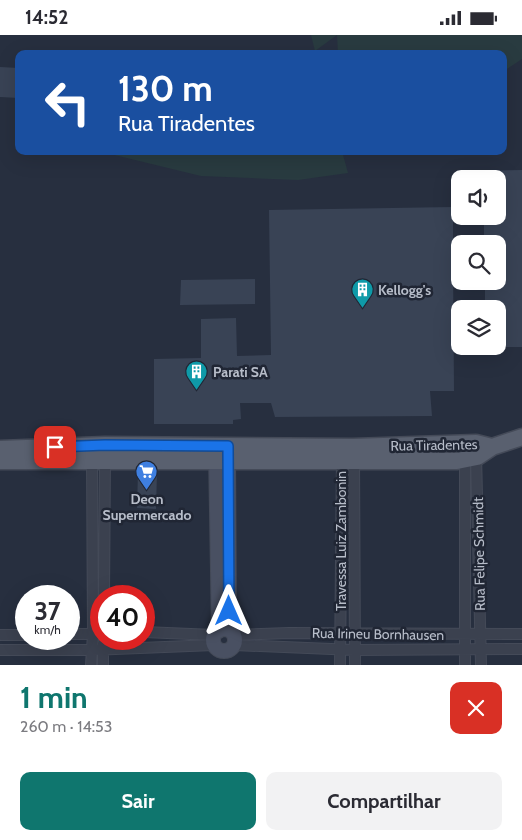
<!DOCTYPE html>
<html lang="pt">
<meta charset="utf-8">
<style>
:root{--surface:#fff;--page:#f2f2f3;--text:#2b2b33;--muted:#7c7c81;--accent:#0f766e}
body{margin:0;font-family:Cabin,sans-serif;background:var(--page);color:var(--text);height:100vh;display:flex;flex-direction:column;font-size:19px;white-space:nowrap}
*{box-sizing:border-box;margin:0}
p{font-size:16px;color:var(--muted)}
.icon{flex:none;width:28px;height:28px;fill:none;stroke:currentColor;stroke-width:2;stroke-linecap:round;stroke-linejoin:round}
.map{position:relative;height:630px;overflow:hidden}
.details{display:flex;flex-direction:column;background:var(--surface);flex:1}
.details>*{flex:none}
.banner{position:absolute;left:15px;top:15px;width:492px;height:105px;border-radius:10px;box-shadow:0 5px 20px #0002;background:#1a4fa0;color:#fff;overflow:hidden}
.fabs{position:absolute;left:451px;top:135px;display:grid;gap:10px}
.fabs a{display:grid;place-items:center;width:55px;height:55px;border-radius:10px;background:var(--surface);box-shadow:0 5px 20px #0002;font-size:25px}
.speed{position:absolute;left:15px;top:550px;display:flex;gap:10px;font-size:25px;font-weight:700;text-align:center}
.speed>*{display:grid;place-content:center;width:65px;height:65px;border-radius:50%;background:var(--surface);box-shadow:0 5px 20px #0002;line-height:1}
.speed small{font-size:12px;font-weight:400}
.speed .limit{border:8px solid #d22;background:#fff;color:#111}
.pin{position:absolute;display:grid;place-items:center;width:42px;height:42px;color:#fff;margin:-21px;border-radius:10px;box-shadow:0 2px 8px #0006}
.me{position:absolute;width:55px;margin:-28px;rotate:0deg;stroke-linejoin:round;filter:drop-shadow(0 0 4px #0008)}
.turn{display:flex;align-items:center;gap:18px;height:105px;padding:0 20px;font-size:22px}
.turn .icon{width:65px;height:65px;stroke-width:2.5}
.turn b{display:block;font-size:35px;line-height:42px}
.round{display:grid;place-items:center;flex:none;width:52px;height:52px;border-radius:10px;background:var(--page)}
.head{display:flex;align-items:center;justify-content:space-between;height:85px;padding:0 20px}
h1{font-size:30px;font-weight:800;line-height:38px;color:var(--accent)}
.cta{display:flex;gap:10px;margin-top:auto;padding:10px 20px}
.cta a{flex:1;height:58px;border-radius:10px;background:var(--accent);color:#fff;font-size:20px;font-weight:800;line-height:58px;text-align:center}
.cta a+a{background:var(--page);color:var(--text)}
.status{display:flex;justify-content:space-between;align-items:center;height:35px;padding:0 25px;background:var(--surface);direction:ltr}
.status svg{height:14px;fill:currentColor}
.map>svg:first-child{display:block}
.green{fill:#293b40}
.building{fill:#394355}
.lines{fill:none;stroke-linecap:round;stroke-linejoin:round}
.street-casing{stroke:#444a58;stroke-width:12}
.secondary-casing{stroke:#444a58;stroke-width:16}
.primary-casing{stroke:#444a58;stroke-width:19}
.street{stroke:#3b414f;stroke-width:10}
.secondary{stroke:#495062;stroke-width:14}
.primary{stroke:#59606f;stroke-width:16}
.route-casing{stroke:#114b97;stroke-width:12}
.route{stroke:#1a73e8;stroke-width:9}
.labels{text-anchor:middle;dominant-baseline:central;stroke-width:5;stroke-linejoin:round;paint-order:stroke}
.poi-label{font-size:14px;font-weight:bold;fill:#b7bdc9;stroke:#202634;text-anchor:start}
.street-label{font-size:14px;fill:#b7bdc9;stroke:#202634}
</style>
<div class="status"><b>14:52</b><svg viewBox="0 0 49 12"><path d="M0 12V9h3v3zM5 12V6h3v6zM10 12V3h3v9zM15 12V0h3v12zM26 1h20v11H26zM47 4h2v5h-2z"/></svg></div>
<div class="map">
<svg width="522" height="630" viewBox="0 0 522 630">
<rect width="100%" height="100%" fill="#272f3f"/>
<path class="green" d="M311,0H522V24L504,36V19H338L337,0L315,16Z
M98,116H342L348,138L298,145L201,141Z"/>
<path class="building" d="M0,32L19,33V63L0,62Z
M522,135V312H498V274H485V246H498V209H484V181H498V144H483V136Z
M453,172V207H460V228H453L454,356H430L432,381L275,382L271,368H240L241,384L233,385V389H154V324L201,323V284L236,283L237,321L271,320L269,175Z
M255,244V269L180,270L181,245Z
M138,436L157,437L156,474L137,473Z"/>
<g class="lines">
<defs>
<path id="street" d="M465,419V630
M476,419L481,630
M354,421L355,630
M104,561L105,422
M144,597L214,600
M69,599H101
M0,600H26
M234,600L289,598L522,599
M234,610L355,615L522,614
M0,615H91L214,610
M91,630L93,599L92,421
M103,630V609
M340,630L342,421"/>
<path id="secondary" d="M216,416L219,596
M228,416L229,595
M213 605a11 11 0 1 1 22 0a11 11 0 1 1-22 0Z"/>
<path id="primary" d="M0,414L105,410L353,412L476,408L492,412
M0,426H457L477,422L492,412L522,402"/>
</defs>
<use href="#street" class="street-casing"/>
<use href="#secondary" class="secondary-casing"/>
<use href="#primary" class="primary-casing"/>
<use href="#street" class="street"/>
<use href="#secondary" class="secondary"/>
<use href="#primary" class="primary"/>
</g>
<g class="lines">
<defs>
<path id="route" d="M55,412L105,410L228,411L229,576"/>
</defs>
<use href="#route" class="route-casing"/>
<use href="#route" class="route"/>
</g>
<defs>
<symbol id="building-pin" viewBox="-11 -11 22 30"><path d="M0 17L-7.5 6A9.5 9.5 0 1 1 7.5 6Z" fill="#0f9aa8" stroke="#202634"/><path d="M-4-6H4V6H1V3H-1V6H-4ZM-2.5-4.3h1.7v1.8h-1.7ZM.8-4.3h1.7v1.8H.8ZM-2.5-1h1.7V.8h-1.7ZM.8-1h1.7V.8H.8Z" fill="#fff"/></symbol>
<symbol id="supermarket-pin" viewBox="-11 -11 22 30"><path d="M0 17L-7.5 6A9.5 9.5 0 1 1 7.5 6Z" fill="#3f7fe0" stroke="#202634"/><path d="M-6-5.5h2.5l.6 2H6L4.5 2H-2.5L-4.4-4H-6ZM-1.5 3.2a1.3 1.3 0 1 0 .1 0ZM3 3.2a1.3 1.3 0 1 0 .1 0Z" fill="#fff"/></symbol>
</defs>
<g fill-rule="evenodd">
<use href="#building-pin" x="350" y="242" width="25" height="34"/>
<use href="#building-pin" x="184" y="324" width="25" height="34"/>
<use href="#supermarket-pin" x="134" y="424" width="25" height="34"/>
</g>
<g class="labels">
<g class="poi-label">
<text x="378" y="255">Kellogg's</text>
<text x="213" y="337">Parati SA</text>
<text x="147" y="464" text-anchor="middle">Deon<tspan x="147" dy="16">Supermercado</tspan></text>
</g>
<g class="street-label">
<text transform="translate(434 410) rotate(-1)">Rua Tiradentes</text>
<text transform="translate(341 506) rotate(-90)">Travessa Luiz Zambonin</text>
<text transform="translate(479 519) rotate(-91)">Rua Felipe Schmidt</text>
<text transform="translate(378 599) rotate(1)">Rua Irineu Bornhausen</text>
</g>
</g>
</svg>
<div class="fabs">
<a><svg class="icon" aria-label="sound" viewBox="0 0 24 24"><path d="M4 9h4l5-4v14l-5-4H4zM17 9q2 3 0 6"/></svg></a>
<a><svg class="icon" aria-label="search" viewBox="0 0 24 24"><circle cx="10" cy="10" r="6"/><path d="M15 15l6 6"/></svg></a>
<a><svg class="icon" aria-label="layers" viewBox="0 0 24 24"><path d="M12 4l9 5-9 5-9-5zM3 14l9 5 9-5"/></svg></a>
</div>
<div class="speed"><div>37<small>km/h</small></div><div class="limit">40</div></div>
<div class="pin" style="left:55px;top:412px;background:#d93025"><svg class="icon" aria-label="arrive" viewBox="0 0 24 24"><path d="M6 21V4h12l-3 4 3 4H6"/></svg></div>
<svg class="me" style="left:229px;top:576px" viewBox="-20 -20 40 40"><path d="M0-17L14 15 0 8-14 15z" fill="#1a73e8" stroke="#fff" stroke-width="4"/></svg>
<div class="banner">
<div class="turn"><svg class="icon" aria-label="left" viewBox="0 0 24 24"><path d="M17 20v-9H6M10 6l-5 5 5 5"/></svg><div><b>130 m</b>Rua Tiradentes</div></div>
</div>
</div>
<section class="details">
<div class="head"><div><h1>1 min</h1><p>260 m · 14:53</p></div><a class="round" style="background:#d93025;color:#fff"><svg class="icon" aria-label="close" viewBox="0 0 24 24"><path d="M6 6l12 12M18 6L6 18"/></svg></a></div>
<div class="cta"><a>Sair</a><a>Compartilhar</a></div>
</section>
